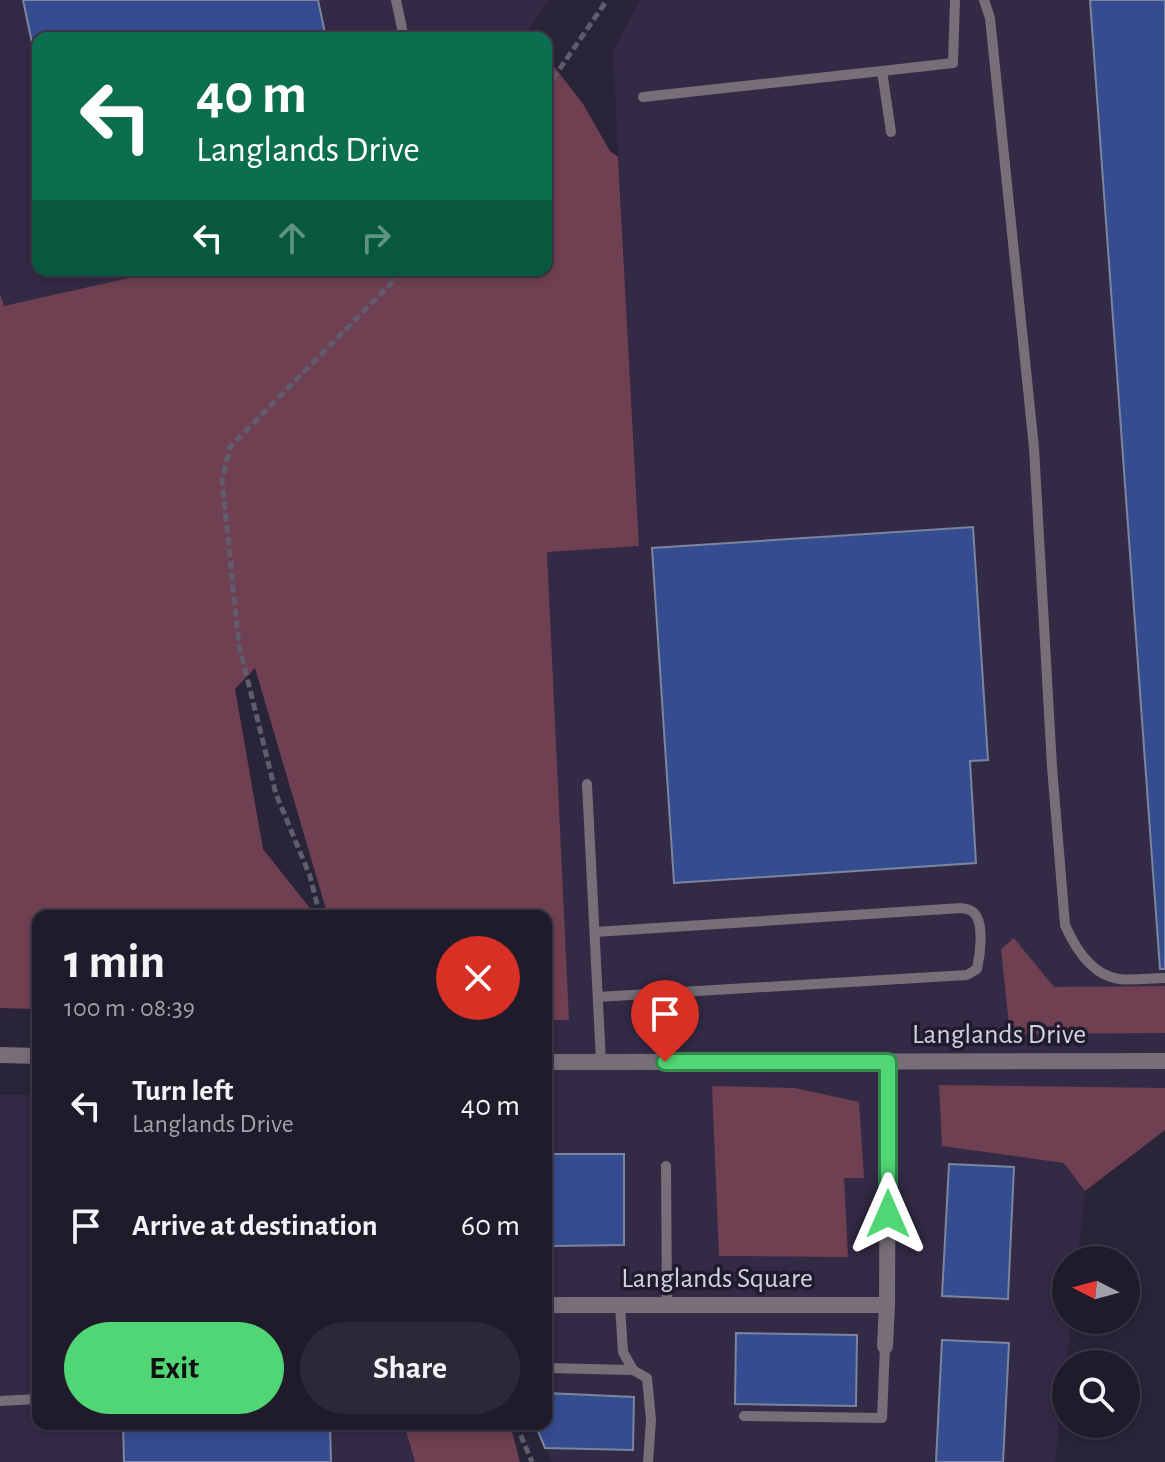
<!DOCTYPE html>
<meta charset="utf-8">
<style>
:root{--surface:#201b2b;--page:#2d2837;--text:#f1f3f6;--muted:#a2a1a9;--line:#3d3947;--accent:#50d674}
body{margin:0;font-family:"Alegreya Sans",sans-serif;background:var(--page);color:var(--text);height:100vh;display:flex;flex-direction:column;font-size:30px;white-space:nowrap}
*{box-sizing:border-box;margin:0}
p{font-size:26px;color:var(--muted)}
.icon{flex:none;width:44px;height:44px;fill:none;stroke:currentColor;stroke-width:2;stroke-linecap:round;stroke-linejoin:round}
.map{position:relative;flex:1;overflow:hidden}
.sheet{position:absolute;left:32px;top:910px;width:520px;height:520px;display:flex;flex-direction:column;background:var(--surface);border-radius:16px;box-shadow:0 4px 12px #0003,0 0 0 2px var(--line)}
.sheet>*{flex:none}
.top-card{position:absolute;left:32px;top:32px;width:520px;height:244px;border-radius:16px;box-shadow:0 4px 12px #0003,0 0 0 2px var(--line);background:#0b6e4f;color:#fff;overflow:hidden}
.needle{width:52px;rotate:276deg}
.controls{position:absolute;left:1052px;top:1246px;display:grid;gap:16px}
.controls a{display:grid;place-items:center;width:88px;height:88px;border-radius:50%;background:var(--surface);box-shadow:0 4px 12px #0003,0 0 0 2px var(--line);font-size:40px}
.pin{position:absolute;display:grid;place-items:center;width:68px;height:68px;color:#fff;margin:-82px -34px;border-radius:50% 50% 50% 0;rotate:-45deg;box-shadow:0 0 8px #0007}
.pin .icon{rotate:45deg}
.me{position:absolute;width:88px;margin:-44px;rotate:0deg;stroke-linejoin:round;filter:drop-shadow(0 0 6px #0008)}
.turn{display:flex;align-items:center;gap:28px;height:168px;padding:0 32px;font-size:36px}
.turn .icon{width:104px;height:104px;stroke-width:2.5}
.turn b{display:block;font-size:56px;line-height:68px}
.lanes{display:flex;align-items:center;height:76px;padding:0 32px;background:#0003;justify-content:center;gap:40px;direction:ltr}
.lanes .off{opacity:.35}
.round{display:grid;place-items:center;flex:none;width:84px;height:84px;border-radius:42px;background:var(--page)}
.head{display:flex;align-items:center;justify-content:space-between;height:136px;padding:0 32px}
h1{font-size:48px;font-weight:700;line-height:60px}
.primary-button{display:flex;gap:16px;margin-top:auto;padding:16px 32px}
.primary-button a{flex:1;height:92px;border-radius:48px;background:var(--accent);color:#111;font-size:32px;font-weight:700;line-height:92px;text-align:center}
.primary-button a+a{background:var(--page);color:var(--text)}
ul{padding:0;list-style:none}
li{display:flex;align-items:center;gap:24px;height:120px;padding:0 32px}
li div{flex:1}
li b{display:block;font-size:30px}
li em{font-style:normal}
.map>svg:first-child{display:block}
.built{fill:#332b46}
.green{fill:#6f4051}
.building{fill:#364c90;stroke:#7b859d;stroke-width:2}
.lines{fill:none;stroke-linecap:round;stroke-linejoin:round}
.path{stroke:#605b6d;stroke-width:5;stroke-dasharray:8 4;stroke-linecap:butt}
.service{stroke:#776e77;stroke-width:10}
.minor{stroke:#776e77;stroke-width:16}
.tertiary{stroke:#776e77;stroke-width:16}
.route-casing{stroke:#348b4b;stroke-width:20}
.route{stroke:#50d674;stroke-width:14}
.labels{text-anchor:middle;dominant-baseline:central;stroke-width:7;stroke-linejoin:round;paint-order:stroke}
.street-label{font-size:28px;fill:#d4d1de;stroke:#211b2f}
</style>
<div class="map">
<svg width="1165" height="1462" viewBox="0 0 1165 1462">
<rect width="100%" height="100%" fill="#2a2439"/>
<path class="built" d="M0,0H549L523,38H38V270H164L4,307L0,294Z
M640,0H1165V1130L1085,1191L1077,1260H1066V1320H1071L1055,1462H552L536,1424H546V1020H569L547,552L639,545L613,52Z
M0,1095H38V1424H404L415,1462H0Z"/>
<path class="green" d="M546,56L583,104L610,151L618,157L639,546L547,552L569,1020H546V916H328L255,668L235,689L263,849L316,916H38V1009L0,1008V294L4,306L164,270H546Z
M1014,938L1054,987L1165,986V1033L1010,1034L1001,949Z
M939,1085L1165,1088V1130L1085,1191L1064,1163L942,1146Z
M712,1086L795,1088L859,1102L864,1178H844L848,1257L719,1256Z
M404,1424H509L513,1435L520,1462H415Z"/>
<path class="building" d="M23,0H318L326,38H38V71Z
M1090,0H1165V969H1160Z
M973,527L988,760L970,761L976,863L674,883L652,548Z
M551,1154H624V1245L552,1246Z
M949,1164L1014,1167L1008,1299L942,1296Z
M736,1333L857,1335L856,1406L735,1404Z
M942,1340L1009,1343L1003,1462H936Z
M546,1393L634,1397L633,1450L545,1448L535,1424H546Z
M123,1424H330L331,1462H124Z"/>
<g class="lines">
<path class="path" d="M546,89L607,0
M320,916L310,876L276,794L239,645L222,480L230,447L404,270
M516,1424L532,1462"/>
<path class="service" d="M396,0L404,38
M984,0L990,18L1034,448L1052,767L1065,925C1075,948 1091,975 1119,979C1133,981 1150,978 1165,978
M643,97L882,71
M891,132L882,71L953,63L955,0
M587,784L601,1062
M595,932L961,908C965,909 970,909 973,912C985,922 980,956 977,969L967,975L598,997
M666,1166L667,1305
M620,1305L623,1352L633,1370L647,1378L651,1420L648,1462
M546,1368L633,1370
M0,1401L38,1399
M744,1416L882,1418L885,1346"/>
<path class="minor" d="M546,1305H887
M885,1346L887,1305L888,1062"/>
<path class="tertiary" d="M0,1055L38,1056
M546,1062L1165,1061"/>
</g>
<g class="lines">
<defs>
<path id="route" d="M665,1062H888V1214"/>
</defs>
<use href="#route" class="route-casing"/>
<use href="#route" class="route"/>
</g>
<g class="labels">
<g class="street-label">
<text x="999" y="1035">Langlands Drive</text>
<text x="717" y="1279">Langlands Square</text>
</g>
</g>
</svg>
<div class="controls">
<a><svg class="needle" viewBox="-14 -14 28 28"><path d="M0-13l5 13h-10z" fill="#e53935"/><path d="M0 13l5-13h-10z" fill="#a2a1a9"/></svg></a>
<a><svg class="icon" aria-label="search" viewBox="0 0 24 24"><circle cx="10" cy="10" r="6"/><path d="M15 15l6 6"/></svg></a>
</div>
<div class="pin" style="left:665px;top:1062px;background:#d93025"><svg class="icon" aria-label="arrive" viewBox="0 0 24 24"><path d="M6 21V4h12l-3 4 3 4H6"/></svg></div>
<svg class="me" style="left:888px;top:1214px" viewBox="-20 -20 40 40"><path d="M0-17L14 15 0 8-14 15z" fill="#50d674" stroke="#fff" stroke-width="4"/></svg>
<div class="top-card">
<div class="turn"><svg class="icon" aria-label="left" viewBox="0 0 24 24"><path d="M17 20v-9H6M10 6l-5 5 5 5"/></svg><div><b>40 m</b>Langlands Drive</div></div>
<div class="lanes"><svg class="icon" aria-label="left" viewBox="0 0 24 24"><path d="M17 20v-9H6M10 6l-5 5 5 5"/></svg><svg class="icon off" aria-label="ahead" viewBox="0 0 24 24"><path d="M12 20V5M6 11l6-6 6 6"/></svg><svg class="icon off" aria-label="right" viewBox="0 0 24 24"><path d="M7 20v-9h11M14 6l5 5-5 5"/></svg></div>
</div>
<section class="sheet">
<div class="head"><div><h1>1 min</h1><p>100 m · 08:39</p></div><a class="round" style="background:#d93025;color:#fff"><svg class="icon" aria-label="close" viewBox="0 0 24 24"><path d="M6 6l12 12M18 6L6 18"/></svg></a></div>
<ul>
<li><svg class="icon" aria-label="left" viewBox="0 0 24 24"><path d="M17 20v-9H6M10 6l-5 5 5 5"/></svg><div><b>Turn left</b><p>Langlands Drive</p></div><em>40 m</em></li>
<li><svg class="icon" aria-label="arrive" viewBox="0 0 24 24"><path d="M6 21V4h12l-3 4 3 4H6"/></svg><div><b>Arrive at destination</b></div><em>60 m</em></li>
</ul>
<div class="primary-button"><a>Exit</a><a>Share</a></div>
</section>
</div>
